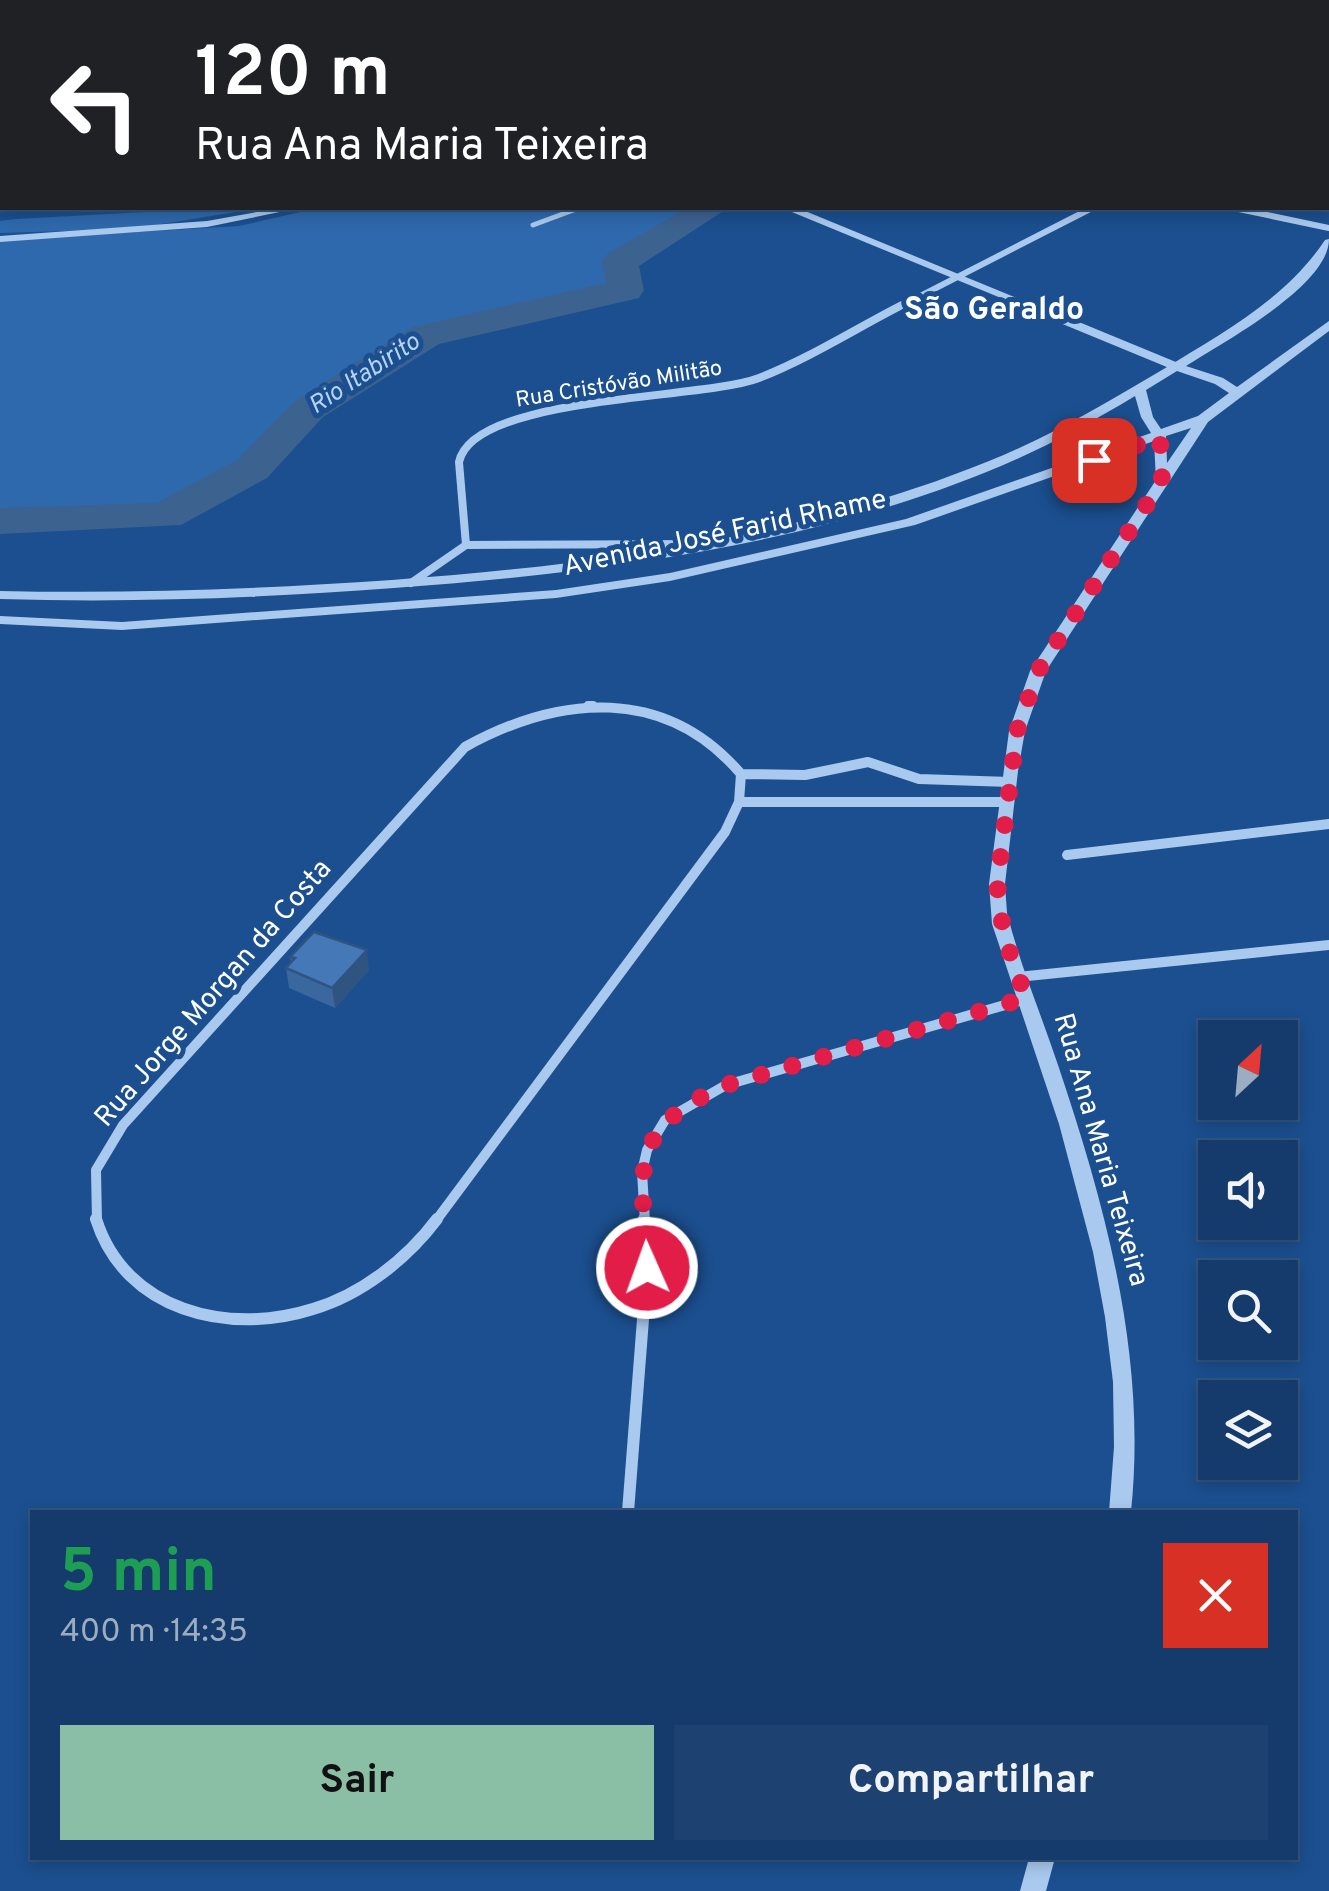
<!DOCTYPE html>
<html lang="pt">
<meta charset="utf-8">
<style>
:root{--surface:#143b6b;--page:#1d4271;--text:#f1f3f6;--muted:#9dadc1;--line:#33557e;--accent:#8abfa5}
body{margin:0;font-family:Overpass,sans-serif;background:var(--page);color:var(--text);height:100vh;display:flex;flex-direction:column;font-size:38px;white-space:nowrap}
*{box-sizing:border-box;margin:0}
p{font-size:32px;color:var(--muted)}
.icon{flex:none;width:55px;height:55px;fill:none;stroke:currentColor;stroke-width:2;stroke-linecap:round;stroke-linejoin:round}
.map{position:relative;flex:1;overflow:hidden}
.panel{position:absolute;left:30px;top:1510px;width:1268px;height:350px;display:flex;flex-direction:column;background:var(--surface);border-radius:0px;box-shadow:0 5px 15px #0003,0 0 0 2px var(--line)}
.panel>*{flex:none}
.top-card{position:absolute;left:0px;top:0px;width:1330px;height:210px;box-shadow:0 5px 15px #0003,0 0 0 2px var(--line);background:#202124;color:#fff;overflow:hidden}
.needle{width:65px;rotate:26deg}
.tools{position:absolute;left:1198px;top:1020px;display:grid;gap:20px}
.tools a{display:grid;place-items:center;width:100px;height:100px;border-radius:0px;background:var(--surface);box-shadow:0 5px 15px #0003,0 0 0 2px var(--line);font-size:50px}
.pin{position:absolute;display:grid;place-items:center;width:85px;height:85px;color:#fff;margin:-42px;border-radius:20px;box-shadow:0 5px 15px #0006}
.me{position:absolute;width:110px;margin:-55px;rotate:358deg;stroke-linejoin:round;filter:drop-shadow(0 0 8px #0008)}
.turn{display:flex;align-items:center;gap:35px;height:210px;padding:0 30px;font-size:45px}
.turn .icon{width:130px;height:130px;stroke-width:2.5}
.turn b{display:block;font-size:70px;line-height:85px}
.round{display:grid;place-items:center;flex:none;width:105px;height:105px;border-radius:0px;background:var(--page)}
.overview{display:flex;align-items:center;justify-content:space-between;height:170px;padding:0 30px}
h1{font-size:60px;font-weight:700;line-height:75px;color:#1e9e55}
.cta{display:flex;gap:20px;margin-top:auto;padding:20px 30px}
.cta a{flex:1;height:115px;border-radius:0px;background:var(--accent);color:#111;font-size:40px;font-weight:700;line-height:115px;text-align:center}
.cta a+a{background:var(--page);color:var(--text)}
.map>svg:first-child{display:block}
.green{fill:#2e69ad}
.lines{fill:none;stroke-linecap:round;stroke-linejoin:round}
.river{fill:#3c6290;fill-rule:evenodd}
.service{stroke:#a9c9ee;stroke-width:5}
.minor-far3{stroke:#a9c9ee;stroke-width:6}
.minor-far2{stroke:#a9c9ee;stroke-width:8}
.minor-far1{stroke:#a9c9ee;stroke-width:10}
.minor{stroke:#a9c9ee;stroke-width:12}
.tertiary{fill:#a9c9ee;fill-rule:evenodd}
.wall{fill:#3a679d}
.shaded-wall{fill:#305480}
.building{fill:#4478b7;stroke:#305480;stroke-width:2.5}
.route{stroke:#e11d48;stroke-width:18;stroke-dasharray:0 32.4}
.labels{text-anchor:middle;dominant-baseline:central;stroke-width:10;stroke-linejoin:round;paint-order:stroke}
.far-street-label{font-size:22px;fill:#fff;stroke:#1b4f8f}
.far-water-label{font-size:25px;font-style:italic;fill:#b5d3f5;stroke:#1b4f8f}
.street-label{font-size:28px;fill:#fff;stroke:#1b4f8f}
.far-district-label{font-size:32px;font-weight:bold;fill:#fff;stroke:#1b4f8f}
</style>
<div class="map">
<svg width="1329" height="1891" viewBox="0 0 1329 1891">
<rect width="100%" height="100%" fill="#1b4f8f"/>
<path class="green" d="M219,208H261L131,229L0,233V221L16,219Z
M318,208H711L621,262L626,290L426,335L309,409L252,469L166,516L0,521V240L239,226Z"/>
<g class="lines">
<path class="river" d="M1196,0H1224L1225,2H1197Z
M687,208H728L639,266L644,290L639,298L439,344L323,417L267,478L181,525L0,534V508L157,503L237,460L295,401L413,327L606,283L602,262L607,254Z"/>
<path class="service" d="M533,225L579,208"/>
<path class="minor-far3" d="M75,2L83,0
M790,208L1033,308
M1234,208L1329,228
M897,308L1092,208"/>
<path class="minor-far2" d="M1027,305L1175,366
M466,545L702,544
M411,583L466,545L459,462C473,395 702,400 759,378C808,359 855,329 902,305
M588,705H593"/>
<path class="minor-far1" d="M741,774L805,775L868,762L919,779L1010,782
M739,802H1006
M1067,855L1329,824
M1018,977L1329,945
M97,1222L96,1170L123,1125L465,747C559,695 665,685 741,774L739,802L725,832L435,1222
M645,1222L642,1172L647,1150L665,1120L726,1085L1026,999"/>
<path class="minor" d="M96,1219C125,1311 228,1336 313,1309C361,1295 407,1259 437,1219
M628,1512L647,1268L644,1219"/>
<path class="tertiary" d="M1281,0H1292L1294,2H1284Z
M1305,0H1316L1318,2H1308Z
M1328,14H1329V21L1328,20Z
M1328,50H1329V60H1328Z
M279,208H299L207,227L0,242V236L207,221Z
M1329,239C1329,286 1223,342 1186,366L1223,378L1237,387L1329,321V331L1208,422L1046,671L1025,731L1018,771L1005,884L1007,913C1020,965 1041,1014 1058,1065C1107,1211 1147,1358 1131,1512H1109L1114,1447L1113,1382L1105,1317L1093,1252L1059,1124L992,924L989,884L1009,731L1030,671L1156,480L1154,441L915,525L670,581L556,598L122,630L0,624V616L122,622L556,590L670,573L906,519L1151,433L1141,417L1135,396C1092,422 1048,446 1001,466C811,546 598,573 394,588C263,598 132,603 0,599V591C131,594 261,589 392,580C594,565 800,538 989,461C1049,437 1106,403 1162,370C1222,333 1285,300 1325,240ZM1177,371L1215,384L1229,393L1198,416L1161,429L1153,417L1146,390ZM1191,428L1167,463L1166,436Z
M1029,1858H1055L1046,1891H1020Z"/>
</g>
<path class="wall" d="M290,957L369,970L335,1008L289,988L286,968L291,962Z"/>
<path class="shaded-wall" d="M367,950L369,970L335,1008L332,988Z"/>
<path class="building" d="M314,932L367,950L332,988L286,968L295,958L290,957Z"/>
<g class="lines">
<path class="route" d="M647,1268C643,1170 623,1131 726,1085L1026,998L1004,936L997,884L1017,731L1038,671L1162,481L1160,437L1094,460"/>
</g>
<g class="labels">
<g class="far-street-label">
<text transform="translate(619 385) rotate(-9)">Rua Cristóvão Militão</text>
</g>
<g class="far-water-label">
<text transform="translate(365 375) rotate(-33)">Rio Itabirito</text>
</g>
<g class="street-label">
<text transform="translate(725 534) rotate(-12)">Avenida José Farid Rhame</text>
<text transform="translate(214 994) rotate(-49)">Rua Jorge Morgan da Costa</text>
<text transform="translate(1100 1150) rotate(74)">Rua Ana Maria Teixeira</text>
</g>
<g class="far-district-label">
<text x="994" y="311">São Geraldo</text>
</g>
</g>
</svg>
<div class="tools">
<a><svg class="needle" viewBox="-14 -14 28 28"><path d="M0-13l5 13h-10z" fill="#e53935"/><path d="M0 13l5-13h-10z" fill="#9dadc1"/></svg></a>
<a><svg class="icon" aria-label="sound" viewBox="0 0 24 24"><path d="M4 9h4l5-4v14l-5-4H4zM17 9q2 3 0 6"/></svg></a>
<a><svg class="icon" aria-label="search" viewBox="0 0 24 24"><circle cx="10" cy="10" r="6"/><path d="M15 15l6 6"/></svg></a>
<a><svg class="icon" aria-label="layers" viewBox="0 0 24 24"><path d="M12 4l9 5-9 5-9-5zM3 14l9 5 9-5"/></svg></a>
</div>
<div class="pin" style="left:1094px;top:460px;background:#d93025"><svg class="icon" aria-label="arrive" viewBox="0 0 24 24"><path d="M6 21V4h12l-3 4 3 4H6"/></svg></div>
<svg class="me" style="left:647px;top:1268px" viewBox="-20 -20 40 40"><circle r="17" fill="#e11d48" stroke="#fff" stroke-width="3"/><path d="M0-11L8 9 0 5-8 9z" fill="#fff"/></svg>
<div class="top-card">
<div class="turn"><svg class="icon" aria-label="left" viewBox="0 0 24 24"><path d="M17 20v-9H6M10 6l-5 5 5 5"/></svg><div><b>120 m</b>Rua Ana Maria Teixeira</div></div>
</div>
<section class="panel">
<div class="overview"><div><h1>5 min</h1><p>400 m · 14:35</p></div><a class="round" style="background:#d93025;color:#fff"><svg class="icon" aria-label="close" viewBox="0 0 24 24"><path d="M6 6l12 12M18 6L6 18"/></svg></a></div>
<div class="cta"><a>Sair</a><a>Compartilhar</a></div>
</section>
</div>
